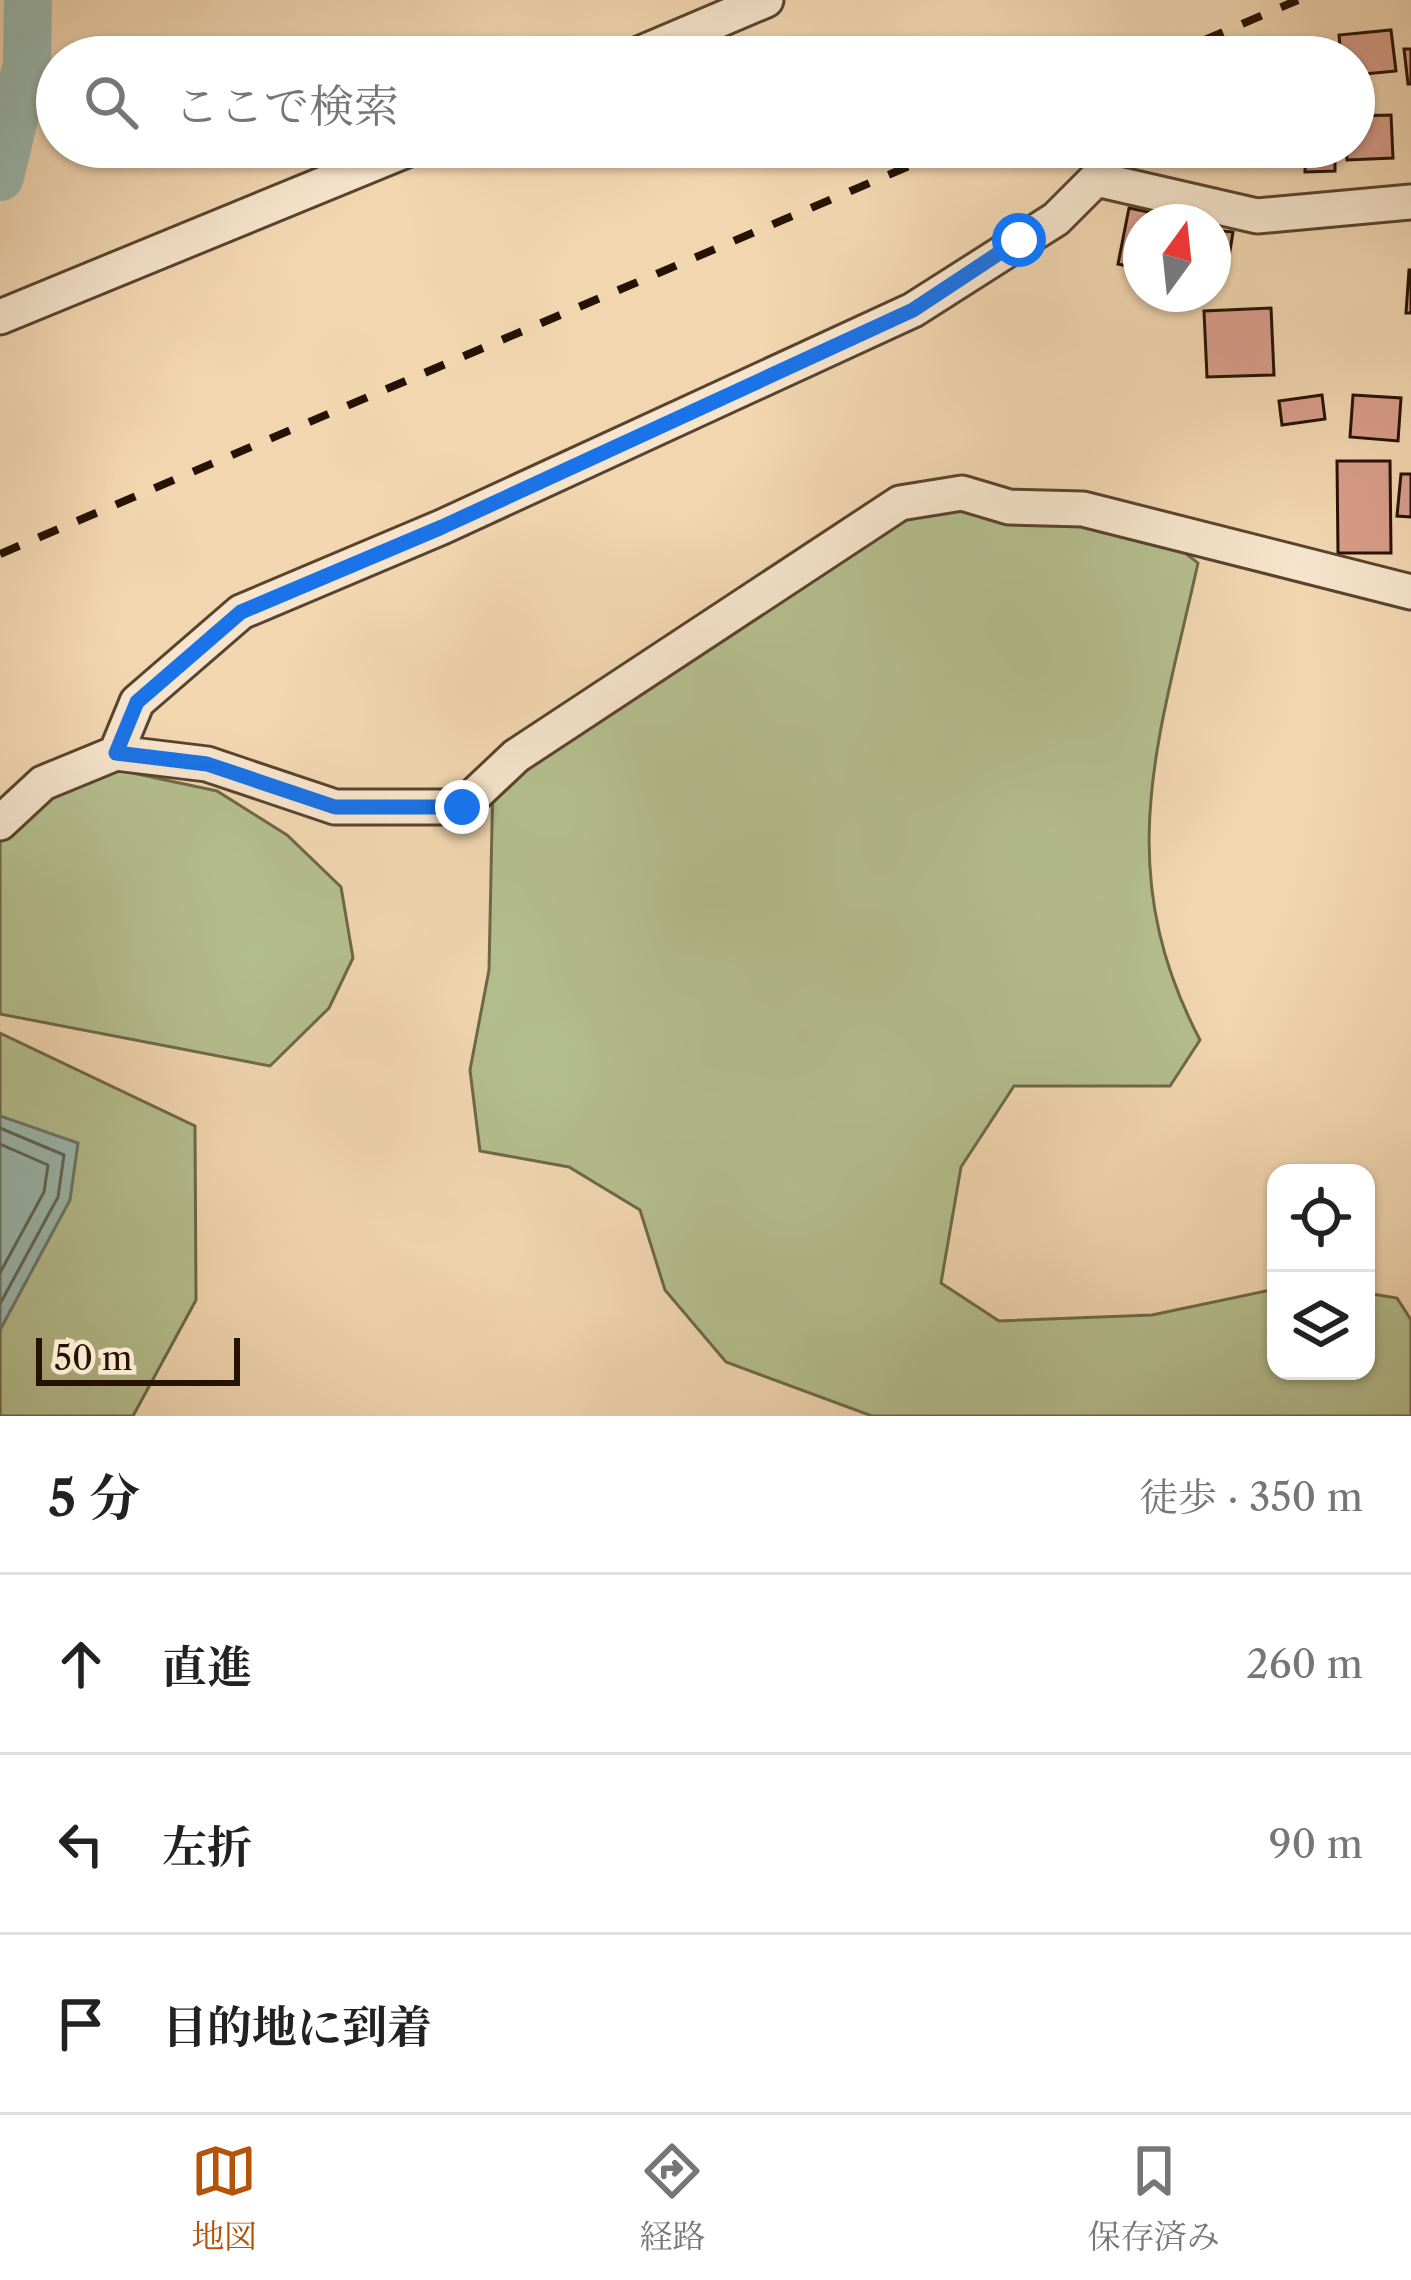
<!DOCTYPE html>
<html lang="ja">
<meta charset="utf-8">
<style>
body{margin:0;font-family:"Libre Caslon Text","Noto Serif JP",serif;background:#f2f2f2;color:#222}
.controls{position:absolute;right:36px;bottom:36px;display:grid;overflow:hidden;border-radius:24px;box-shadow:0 3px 9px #0004}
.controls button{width:108px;height:108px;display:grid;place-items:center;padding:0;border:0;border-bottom:3px solid #e0e0e0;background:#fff;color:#222;font:60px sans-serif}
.compass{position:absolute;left:1123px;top:204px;width:108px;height:108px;border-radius:50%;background:#fff;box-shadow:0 3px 9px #0004;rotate:15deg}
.scale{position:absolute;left:36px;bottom:30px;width:204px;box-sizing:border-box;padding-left:12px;border:6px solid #261202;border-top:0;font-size:33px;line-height:42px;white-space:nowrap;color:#261202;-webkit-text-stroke:9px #f6e4cc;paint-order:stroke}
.stop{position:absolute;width:36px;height:36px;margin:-27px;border:9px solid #1a73e8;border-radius:50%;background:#fff}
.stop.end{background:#1a73e8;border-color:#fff;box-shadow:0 3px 12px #0008}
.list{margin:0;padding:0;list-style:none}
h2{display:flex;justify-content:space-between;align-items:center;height:156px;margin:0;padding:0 48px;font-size:51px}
h2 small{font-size:39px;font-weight:400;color:#767676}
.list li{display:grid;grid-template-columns:78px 1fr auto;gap:36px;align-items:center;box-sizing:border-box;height:180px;padding:0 48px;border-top:3px solid #e0e0e0}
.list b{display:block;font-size:45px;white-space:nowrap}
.list em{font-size:39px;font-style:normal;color:#767676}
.icon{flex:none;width:66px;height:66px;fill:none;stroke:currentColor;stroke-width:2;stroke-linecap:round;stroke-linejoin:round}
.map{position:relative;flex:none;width:1411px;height:1416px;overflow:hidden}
.search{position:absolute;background:#fff;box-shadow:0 3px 9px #0004;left:36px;right:36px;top:36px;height:132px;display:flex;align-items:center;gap:30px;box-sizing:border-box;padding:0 42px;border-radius:66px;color:#767676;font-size:45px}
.sheet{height:696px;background:#fff}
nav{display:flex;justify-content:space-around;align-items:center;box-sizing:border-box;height:168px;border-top:3px solid #e0e0e0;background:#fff;font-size:33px;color:#767676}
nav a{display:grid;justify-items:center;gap:6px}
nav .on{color:#b45309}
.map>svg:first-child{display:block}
.green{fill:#b5bf8f;stroke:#6e6848;stroke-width:3}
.water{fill:#9bb9af;stroke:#6c766a;stroke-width:3}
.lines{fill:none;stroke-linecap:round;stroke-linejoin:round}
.shore{stroke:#606658;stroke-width:3}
.river{stroke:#9bb9af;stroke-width:48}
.building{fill:#d89d8a;stroke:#261202;stroke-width:3}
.street-casing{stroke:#59432e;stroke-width:39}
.street{stroke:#f6e4cc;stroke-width:33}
.rail{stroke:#261202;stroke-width:8;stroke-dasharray:21 21;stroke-linecap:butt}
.route{stroke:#1a73e8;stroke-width:15}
</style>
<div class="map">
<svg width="1411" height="1416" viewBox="0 0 1411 1416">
<rect width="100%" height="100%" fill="#f1d6b0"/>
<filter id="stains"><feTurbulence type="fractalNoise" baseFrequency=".00167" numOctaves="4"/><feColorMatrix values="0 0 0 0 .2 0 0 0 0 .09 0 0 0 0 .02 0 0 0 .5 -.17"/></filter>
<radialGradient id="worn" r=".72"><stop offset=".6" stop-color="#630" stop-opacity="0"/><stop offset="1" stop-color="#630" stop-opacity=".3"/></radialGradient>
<!-- green -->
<path class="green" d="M 900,503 L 1150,525 L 1198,563 C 1159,740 1110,868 1200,1040 L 1170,1086 L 1014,1086 L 961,1167 L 941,1283 L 999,1321 L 1152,1315 L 1276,1289 L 1276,1371 L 1366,1371 L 1366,1293 L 1397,1298 L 1411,1320 L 1411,1416 L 872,1416 L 726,1362 L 665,1290 L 640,1210 L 569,1167 L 480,1151 L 470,1070 L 489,970 L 493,778 Z
M 95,765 L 217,791 L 287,835 L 341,887 L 353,958 L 329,1008 L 270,1066 L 0,1014 L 0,814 Z
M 0,1033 L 195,1126 L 196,1300 L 133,1416 L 0,1416 Z"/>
<!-- water -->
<path class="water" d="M 0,1116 L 78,1143 L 70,1200 L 0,1330 Z"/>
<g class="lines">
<!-- shore -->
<path class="shore" d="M 0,1128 L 64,1155 L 58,1197 L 0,1304
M 0,1144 L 48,1165 L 44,1192 L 0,1273"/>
<!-- river -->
<path class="river" d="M 0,177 L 27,64 L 28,0"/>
</g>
<!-- building -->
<path class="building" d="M 1391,30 L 1396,71 L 1354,75 L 1354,57 L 1341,57 L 1339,35 Z
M 1404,49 L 1411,49 L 1411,84 L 1408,84 Z
M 1391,115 L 1393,158 L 1347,160 L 1346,147 L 1354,147 L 1354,116 Z
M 1305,147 L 1335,147 L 1335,171 L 1305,172 Z
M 1129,208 L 1182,219 L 1141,222 L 1141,269 L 1118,264 Z
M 1213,230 L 1233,232 L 1226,276 L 1213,274 Z
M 1409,270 L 1411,270 L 1411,313 L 1406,313 Z
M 1271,308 L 1274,375 L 1207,377 L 1204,311 Z
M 1322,395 L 1325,419 L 1282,425 L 1279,401 Z
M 1353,395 L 1401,398 L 1398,441 L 1350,437 Z
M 1337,461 L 1390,461 L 1391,553 L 1338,553 Z
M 1401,474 L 1411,474 L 1411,517 L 1397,516 Z"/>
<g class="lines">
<defs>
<path id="street" d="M 632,57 L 766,0
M 0,317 L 414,147
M 116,753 L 207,764 L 335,807 L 462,807 L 516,756 L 900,503 L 962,493 L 1009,507 L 1083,509 L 1411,592
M 0,823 L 43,783 L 116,753 L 137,702 L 241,612 L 442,527 L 913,310 L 1056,219 L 1096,179 L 1257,216 L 1411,202"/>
</defs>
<!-- street casing -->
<use href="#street" class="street-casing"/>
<!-- street -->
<use href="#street" class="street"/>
<!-- rail -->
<path class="rail" d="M 1165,57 L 1298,0
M 0,554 L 954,147"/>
</g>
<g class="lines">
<!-- route -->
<path class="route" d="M 462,807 L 335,807 L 207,764 L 116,753 L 137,702 L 241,612 L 442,527 L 913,310 L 1019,240"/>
</g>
<rect width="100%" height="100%" filter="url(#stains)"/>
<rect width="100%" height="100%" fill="url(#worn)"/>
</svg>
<div class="controls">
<button><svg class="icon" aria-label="locate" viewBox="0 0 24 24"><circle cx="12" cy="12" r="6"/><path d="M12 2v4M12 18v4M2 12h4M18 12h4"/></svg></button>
<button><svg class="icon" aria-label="layers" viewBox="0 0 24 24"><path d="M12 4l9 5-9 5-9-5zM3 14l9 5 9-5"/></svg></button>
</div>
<svg class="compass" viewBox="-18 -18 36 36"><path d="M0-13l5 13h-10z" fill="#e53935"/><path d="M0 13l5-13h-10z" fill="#767676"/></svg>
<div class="scale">50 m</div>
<div class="stop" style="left:1019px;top:240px"></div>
<div class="stop end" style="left:462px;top:807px"></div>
<div class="search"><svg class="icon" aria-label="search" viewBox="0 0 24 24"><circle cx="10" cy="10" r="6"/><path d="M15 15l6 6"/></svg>ここで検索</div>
</div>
<section class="sheet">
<h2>5 分<small>徒歩 · 350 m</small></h2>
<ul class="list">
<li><svg class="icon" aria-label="ahead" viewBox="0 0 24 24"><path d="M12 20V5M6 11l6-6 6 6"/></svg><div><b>直進</b></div><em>260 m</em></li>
<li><svg class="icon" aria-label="left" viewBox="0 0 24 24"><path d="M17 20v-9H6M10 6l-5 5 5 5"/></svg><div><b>左折</b></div><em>90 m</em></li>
<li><svg class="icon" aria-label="arrive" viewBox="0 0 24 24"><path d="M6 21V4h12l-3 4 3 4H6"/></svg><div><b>目的地に到着</b></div></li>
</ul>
</section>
<nav>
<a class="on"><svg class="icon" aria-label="map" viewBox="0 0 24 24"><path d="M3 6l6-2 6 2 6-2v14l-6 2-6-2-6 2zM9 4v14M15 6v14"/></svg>地図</a>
<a><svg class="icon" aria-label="directions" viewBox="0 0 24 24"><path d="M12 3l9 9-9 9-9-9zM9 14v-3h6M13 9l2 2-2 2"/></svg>経路</a>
<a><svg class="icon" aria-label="saved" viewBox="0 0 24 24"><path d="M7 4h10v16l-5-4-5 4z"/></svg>保存済み</a>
</nav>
